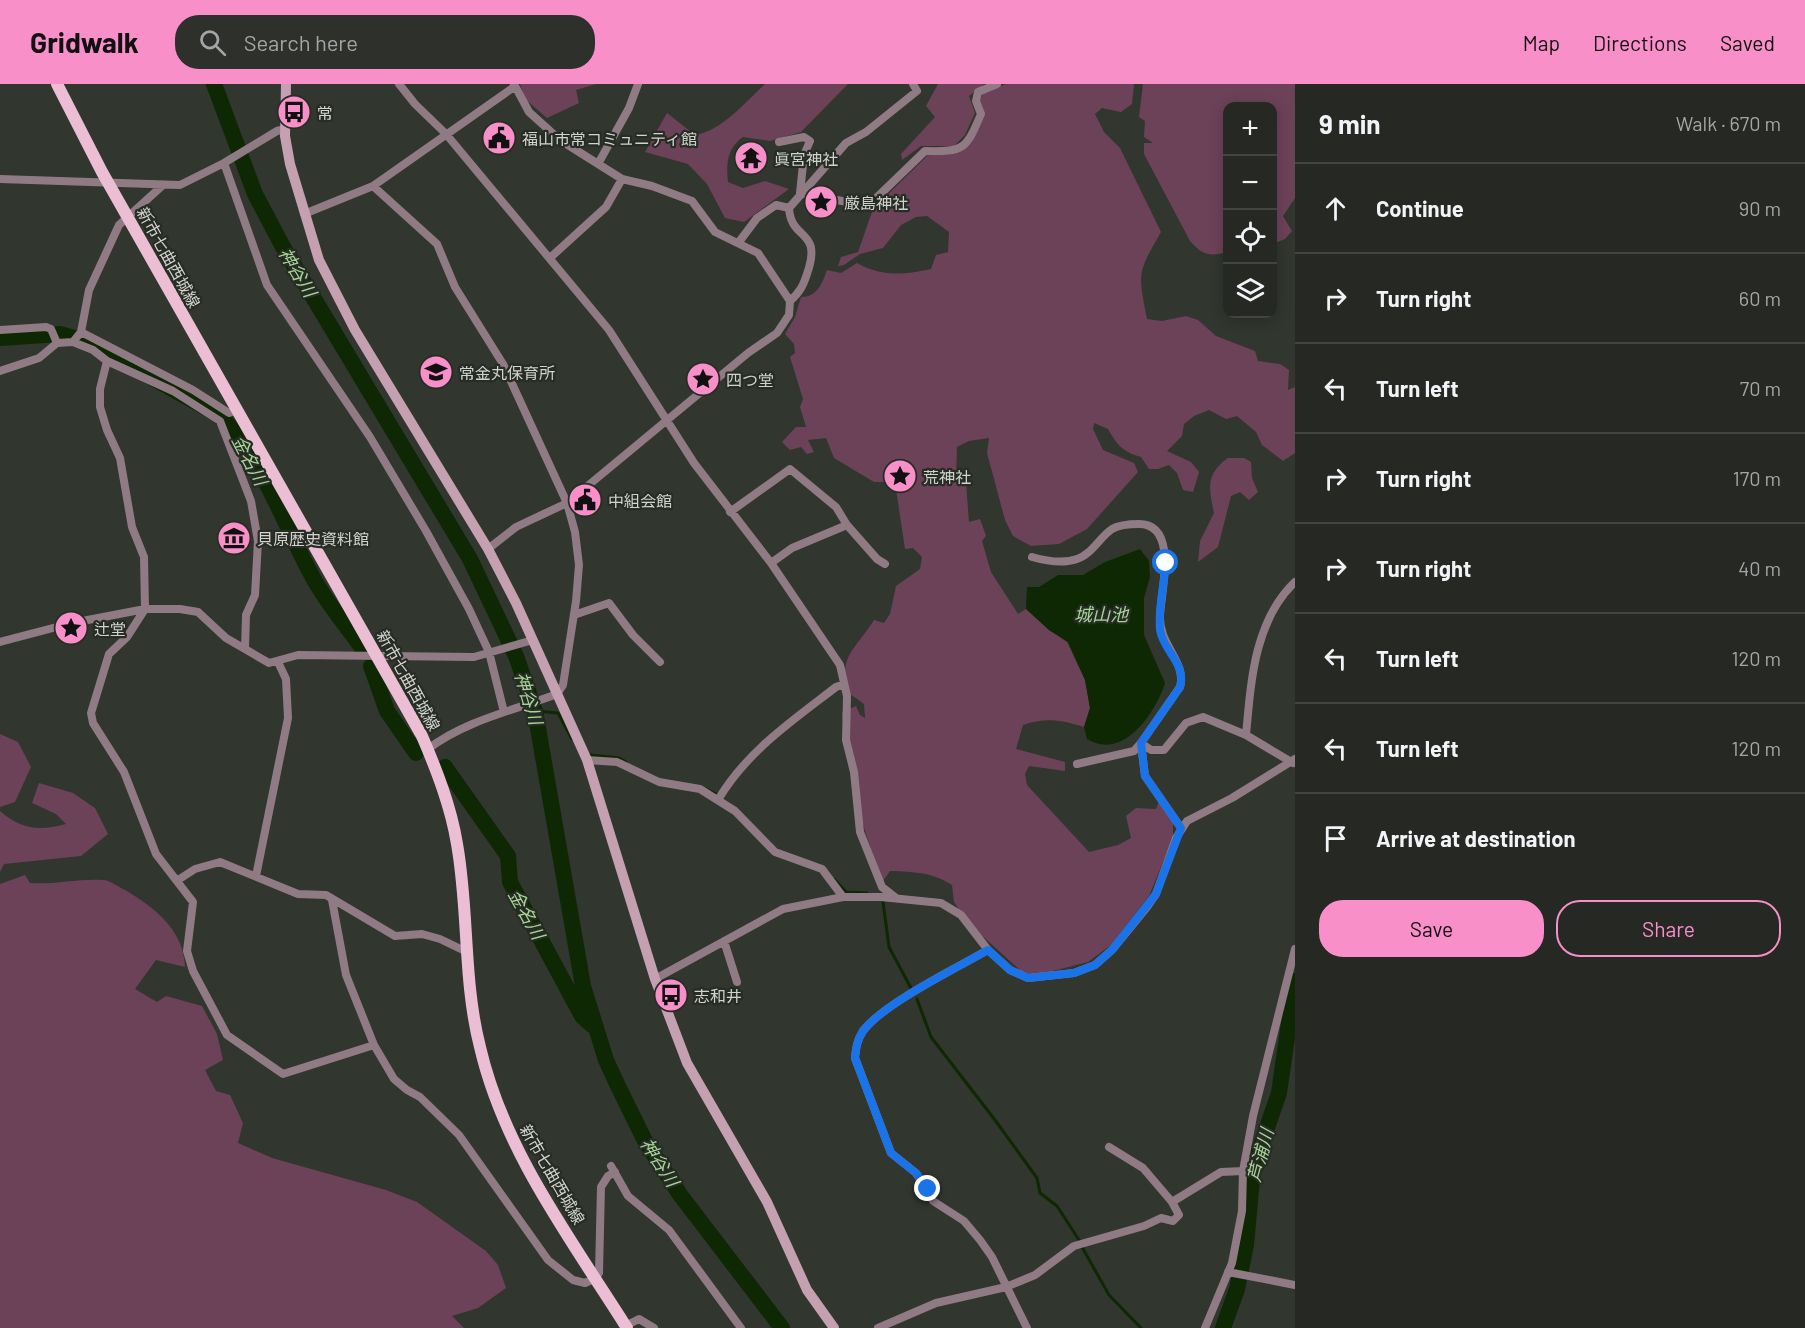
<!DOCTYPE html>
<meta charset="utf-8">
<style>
body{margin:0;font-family:Barlow,"Noto Sans JP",sans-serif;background:#2d302b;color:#f1f3f6}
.controls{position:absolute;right:18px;top:18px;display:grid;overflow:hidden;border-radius:12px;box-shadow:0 3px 15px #0003}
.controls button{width:54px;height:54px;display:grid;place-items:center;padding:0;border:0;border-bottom:2px solid #424441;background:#252823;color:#f1f3f6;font:30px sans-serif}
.stop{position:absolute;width:18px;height:18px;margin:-14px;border:4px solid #1a73e8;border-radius:50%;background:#fff}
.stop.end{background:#1a73e8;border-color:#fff;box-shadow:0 2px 6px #0008}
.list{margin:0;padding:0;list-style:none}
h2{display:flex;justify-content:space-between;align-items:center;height:78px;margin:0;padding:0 24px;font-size:26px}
h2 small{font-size:20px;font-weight:400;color:#a3a6a6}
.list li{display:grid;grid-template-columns:39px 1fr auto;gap:18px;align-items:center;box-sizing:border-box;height:90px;padding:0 24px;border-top:2px solid #424441}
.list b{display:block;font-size:22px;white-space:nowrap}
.list em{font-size:20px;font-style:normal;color:#a3a6a6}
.actions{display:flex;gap:12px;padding:18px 24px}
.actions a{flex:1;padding:14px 0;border:2px solid #f98fc9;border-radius:24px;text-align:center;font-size:21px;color:#f98fc9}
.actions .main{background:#f98fc9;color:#111}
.icon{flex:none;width:33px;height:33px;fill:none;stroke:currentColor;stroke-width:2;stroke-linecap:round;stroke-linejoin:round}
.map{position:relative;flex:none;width:1295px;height:1244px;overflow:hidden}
header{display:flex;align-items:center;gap:36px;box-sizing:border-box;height:84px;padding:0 30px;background:#f98fc9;color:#111}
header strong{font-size:28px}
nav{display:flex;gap:33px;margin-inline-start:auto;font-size:21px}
.search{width:420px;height:54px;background:#2d302b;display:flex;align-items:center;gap:15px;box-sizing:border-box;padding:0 21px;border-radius:24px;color:#a3a6a6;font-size:22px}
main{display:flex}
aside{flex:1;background:#252823}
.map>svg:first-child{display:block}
.green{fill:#6c4258}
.water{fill:#0e2803}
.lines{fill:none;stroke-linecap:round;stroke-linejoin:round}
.stream{stroke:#0e2803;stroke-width:3}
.river{stroke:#0e2803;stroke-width:16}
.street{stroke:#907a84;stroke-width:8}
.secondary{stroke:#c4a0b1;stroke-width:10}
.primary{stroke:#ebbed4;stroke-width:12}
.route{stroke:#1a73e8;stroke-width:8}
.labels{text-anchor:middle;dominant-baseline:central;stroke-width:4.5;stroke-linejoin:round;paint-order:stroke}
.poi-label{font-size:16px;fill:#d0d3ce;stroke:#272c25;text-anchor:start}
.street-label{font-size:16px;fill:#d0d3ce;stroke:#272c25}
.water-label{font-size:18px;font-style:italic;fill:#a6d595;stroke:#272c25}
</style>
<header>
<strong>Gridwalk</strong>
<div class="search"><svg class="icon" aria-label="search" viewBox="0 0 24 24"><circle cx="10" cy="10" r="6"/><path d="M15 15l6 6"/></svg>Search here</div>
<nav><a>Map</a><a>Directions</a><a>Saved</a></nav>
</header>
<main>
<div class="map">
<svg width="1295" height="1244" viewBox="0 0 1295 1244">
<rect width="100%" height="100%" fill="#31362f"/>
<!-- green -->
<path class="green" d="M 520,0 L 596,0 L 576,6 L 579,19 L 547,34 L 525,15 Z
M 765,0 L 848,0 L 801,48 L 770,57 L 743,53 C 727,64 726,80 728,98 L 743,104 L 765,97 L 789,105 L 744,138 L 725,134 L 707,100 L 688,80 L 645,68 L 667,29 L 695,51 C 723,46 745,18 765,0 Z
M 938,0 L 984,0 L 969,12 L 975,29 L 965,51 L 954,62 L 921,62 L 902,76 L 901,70 L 935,33 L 926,22 Z
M 1006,0 L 1134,0 L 1132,20 L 1121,28 L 1102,24 L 1095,30 L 1104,48 L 1120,64 L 1161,148 C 1137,190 1138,187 1147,235 L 1162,237 L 1186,232 L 1198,236 L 1216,252 L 1255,267 L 1258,277 L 1280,280 L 1289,286 L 1288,306 L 1295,303 L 1295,369 L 1283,377 L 1262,361 L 1256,348 L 1237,332 L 1226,335 L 1209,326 L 1194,332 L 1184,340 L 1182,352 L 1167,367 L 1191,378 L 1199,388 L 1193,408 L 1183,406 L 1177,389 L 1169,381 L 1158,385 L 1149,385 L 1141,373 C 1123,368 1117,361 1108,345 L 1094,339 L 1093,345 L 1103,366 L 1134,379 L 1138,388 L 1087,445 L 1059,460 L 1031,462 L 1013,452 L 1005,436 L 987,369 L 989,354 L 969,357 L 957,363 L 956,395 L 966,399 L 969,438 L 980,435 L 986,452 L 982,457 L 991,488 L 1018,530 L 1026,525 L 1049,546 L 1067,558 L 1085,596 L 1090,624 L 1084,643 C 1061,636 1046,633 1023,641 L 1016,665 L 1065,678 L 1065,687 L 1029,682 L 1025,690 L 1027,701 L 1089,768 L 1118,761 L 1131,754 L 1126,732 L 1136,724 L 1156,725 L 1159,717 L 1173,735 L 1173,754 L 1149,812 L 1111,861 L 1088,878 L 1037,891 L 1022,888 L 968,839 L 954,818 L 952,801 C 932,788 914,788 890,787 L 883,797 C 861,742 846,687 842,628 L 856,622 L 860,631 L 865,634 L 864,620 L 847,608 C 839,571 855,566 874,536 L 884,539 L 890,530 L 896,502 L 920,485 L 922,473 L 913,464 L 905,465 L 896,405 L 890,398 L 874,398 L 834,374 L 826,354 L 808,356 L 814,368 L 807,370 L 801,363 L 790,366 L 782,358 L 796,343 L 806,343 L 800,323 L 803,315 L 790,273 L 795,269 L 794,260 L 785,250 L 795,233 L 801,213 C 817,213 822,200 827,186 L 841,189 L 857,179 C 882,193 905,191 931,185 L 936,171 L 948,168 L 949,148 L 927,132 L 916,133 L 901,141 L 883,164 L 860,170 L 844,181 L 838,182 L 841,173 L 858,168 L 873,125 L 927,72 L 954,70 L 971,59 L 984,33 L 980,16 L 983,9 Z
M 1143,0 L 1295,0 L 1295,114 L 1283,132 L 1292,147 L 1285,155 L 1273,160 L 1272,22 L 1228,22 L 1227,168 C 1210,173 1202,171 1190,157 L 1144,70 L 1144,59 L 1153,59 L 1144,53 L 1145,37 L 1139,33 Z
M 1228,374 L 1244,374 L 1251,378 L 1252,394 L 1258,408 L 1249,416 L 1240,408 L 1231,412 L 1218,463 L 1198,478 L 1200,457 L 1214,429 C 1209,405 1205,390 1228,374 Z
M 0,650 L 18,658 L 31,683 L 15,718 L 0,723 Z
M 39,699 L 73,709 L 95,724 L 108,750 L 81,772 L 4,780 L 0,788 L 0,727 C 22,746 39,747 66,740 L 56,730 L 32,719 Z
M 25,791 L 30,799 C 55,801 78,794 104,796 C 111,797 118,803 125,806 C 154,823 184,846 185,883 L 156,876 L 135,905 L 157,918 L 166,912 L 202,922 L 217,950 L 223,976 L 205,986 L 216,1007 L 230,1011 L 243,1039 L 238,1059 L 272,1074 L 386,1106 L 417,1118 L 486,1167 L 498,1181 L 506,1204 L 478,1224 L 452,1232 L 464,1244 L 0,1244 L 0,800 Z"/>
<!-- water -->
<path class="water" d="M 1140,465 L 1149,477 L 1150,493 L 1144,514 L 1144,551 L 1165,599 C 1155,630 1123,677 1087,655 L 1084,643 L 1090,624 L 1085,596 L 1068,558 L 1049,546 L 1026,525 L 1027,503 L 1039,503 L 1058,491 L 1083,491 L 1105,478 Z"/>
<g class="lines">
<!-- stream -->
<path class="stream" d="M 535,627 L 558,629 L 572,655
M 590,671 L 619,674 L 626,678
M 700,702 L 716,710
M 834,795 L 846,808 L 867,809
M 883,818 L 889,863 L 912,906
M 917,915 L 931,953 L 995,1036 L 1037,1094 L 1040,1109 L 1057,1122 L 1079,1156
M 1082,1163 L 1109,1211 L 1141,1244"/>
<!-- river -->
<path class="river" d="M 214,0 L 255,110 L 283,163 L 470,475 L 516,572 L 535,627 L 583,902 L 606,976 L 617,1000 L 645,1057 L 681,1112 L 782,1244
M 0,254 L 60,250 L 88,258 L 219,331 C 259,369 284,440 311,490 C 324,516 346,541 363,565
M 371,582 L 387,627 L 416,669
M 445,683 L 508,772 L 510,798 L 582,932 L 592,941
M 1223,1244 L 1237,1205 L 1246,1161 L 1253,1084 L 1279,1009 L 1295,897"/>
<!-- street -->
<path class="street" d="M 399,0 L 415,20 L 446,50 L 609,246 L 694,379 L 771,479 L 840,581 L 847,612 L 846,656 L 854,688 L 860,748 L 882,803 L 896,814
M 779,58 L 804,53 L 810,57 L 804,71 L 800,109 L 868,122 L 925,67 C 965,68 966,65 981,30 L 976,17 L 978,8 L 997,0
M 224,79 L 267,201 L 370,353 L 426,447 L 469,525 L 489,568 L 504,628
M 598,80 L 629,24 L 638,0
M 0,95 L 180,101 L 224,79 L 277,47 L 285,45
M 373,102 L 437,160 L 455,203 L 503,280 L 567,419 L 575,448 L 579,481 L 576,517 L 563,601 L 557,610 C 515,626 464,637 428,665
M 304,130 L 373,102 L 514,3
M 739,158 L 757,134 L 776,121 L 789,124
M 551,173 L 606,123 L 622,95
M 790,217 C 800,208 803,202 807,190 C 823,144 791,158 789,124 L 846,59 L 866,48 L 917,7 L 913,0
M 0,246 L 46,243 L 51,245 L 57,259
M 81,248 L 193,306 L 229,329 L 237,326
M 73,258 L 81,248 L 89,206 L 119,141 L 163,101
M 107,277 L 173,307 L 220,337 L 251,417 L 258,457 L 255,511 L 246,531 L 245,565
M 0,287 L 39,274 L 57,259 L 73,258 L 93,266 L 107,277 L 100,305 L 100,323 L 107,346 L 120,374 L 132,443 L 144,473 L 145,525 L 127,553 L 109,570 L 91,629 L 93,639 L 124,688 L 156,770 L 193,818 L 187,867 L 193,887 L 227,951 L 283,990 L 374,961
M 730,428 L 790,385 L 836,423 L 847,441 L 877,475 L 885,480
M 488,465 L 516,443 L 567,419 L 748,269 L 777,249 L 789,231 L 790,217 L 758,169 L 715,148 L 692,117 L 652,102 L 622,95 L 560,56 L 529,28 L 514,0
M 1032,473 C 1046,477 1063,480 1077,475 C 1091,471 1100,453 1112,445 C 1119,441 1130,440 1139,440 C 1179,440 1161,508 1160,531 C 1158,561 1187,577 1180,603 L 1141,659 L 1151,666 L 1164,666 L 1186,639 L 1203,633 L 1246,651 L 1293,679
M 771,479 L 792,464 L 847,441
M 574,531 L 609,519 L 633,551 L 660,578
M 0,558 L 72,539 L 145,525 L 180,525 L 198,528 L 226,554 L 269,579 L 298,571 L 474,573 L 533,556
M 1246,651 C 1251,598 1254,537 1295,498
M 1141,659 L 1145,692 L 1181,744
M 587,676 L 617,678 L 659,698 L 700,705 L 735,727 L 775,768 L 822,785 L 843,813
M 1077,680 L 1134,667 L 1141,659
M 718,716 C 747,667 792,637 836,603 L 844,600
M 256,792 L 288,634 L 286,595 L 278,578
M 178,796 L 195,785 L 220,778 L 298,810 L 326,811 L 395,852 L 422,850 L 440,855 L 467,868
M 332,816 L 346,891 L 374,961 L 394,995 L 407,1006 L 420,1013 L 459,1051 L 548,1176 L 573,1196 L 585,1199 L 596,1194 L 599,1189 L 601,1103 L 608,1092 L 615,1088
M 724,857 L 737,898
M 988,866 C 956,884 883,920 863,947 C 857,956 856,964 855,974 L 891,1069 L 916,1089 L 933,1117 L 964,1137 L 980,1156 L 992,1173 L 1027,1244
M 655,895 L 783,825 L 843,813 L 881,813 L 941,819 L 961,831 L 988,866 L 1010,886 L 1028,894 L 1074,889 L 1095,881 L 1112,866 L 1147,823 L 1156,810 L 1176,754 L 1187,737 L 1232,714 L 1295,675
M 1109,1063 L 1143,1084 L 1172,1118
M 611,1082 L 628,1112 L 669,1146 L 741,1244
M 1228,1188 L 1295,1201
M 625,1242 L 639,1235 L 654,1244
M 878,1244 L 936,1219 L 1006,1203 L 1035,1191 L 1074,1162 L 1144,1142 L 1161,1134 L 1173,1137 L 1179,1131 L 1172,1118 L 1221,1088 L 1243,1087
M 1205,1244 L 1232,1179 L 1242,1127 L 1243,1087 L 1253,1032 L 1295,865"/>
<!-- secondary -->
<path class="secondary" d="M 286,0 L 285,52 L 290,80 L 319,176 L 355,246 L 488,465 L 516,519 L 587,676 L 655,895 L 687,979 L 767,1118 L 807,1206 L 834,1244"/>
<!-- primary -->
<path class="primary" d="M 57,0 L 102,88 L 422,652 C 437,687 451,723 457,760 C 469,827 463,897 480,963 C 504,1067 571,1155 627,1244"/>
</g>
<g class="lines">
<!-- route -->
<path class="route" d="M 928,1105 L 916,1089 L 891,1069 L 855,974 C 856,964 857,956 863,947 C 883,920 956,884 988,866 L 1010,886 L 1028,894 L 1074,889 L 1095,881 L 1112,866 L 1156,810 L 1181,744 L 1145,692 L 1141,659 L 1180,603 C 1187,580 1163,567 1160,546 C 1158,524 1164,501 1166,479"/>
</g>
<!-- icons -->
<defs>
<symbol id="bus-disc" viewBox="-11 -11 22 22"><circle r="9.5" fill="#f98fc9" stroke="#272c25"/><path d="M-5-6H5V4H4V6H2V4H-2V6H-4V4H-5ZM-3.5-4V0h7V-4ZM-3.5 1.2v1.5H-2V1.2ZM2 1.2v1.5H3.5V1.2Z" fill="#111"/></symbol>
<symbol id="civic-disc" viewBox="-11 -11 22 22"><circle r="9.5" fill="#f98fc9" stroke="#272c25"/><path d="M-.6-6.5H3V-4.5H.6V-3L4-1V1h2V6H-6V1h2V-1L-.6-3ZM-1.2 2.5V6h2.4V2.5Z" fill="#111"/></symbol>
<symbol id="temple-disc" viewBox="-11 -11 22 22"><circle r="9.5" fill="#f98fc9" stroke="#272c25"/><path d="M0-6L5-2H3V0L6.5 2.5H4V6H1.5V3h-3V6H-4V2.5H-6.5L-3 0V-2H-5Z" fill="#111"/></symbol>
<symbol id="sight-disc" viewBox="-11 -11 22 22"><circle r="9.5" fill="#f98fc9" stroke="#272c25"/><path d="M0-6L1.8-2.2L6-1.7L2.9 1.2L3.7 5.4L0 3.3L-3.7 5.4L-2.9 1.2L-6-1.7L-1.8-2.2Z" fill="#111"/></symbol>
<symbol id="school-disc" viewBox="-11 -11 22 22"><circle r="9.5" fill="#f98fc9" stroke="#272c25"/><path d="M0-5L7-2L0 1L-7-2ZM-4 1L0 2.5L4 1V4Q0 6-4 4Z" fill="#111"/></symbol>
<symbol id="museum-disc" viewBox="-11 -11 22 22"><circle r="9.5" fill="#f98fc9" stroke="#272c25"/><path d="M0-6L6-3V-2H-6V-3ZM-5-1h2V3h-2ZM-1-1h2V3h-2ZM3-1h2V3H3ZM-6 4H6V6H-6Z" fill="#111"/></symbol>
</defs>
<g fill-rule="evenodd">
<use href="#bus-disc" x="275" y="9" width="38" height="38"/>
<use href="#civic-disc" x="480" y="35" width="38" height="38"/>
<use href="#temple-disc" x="732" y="55" width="38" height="38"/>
<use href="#sight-disc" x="802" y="99" width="38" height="38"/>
<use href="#school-disc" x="417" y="269" width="38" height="38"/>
<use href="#sight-disc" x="684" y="276" width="38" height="38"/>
<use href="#sight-disc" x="881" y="373" width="38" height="38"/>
<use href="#civic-disc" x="566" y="397" width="38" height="38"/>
<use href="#museum-disc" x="215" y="435" width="38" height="38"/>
<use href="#sight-disc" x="52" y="525" width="38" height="38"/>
<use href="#bus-disc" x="652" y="892" width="38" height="38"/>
</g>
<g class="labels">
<!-- poi labels -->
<g class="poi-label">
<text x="317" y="28">常</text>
<text x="522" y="54">福山市常コミュニティ館</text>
<text x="774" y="74">眞宮神社</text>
<text x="844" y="118">厳島神社</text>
<text x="459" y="288">常金丸保育所</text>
<text x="726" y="295">四つ堂</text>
<text x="923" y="392">荒神社</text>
<text x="608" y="416">中組会館</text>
<text x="257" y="454">貝原歴史資料館</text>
<text x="94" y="544">辻堂</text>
<text x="694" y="911">志和井</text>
</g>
<!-- street labels -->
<g class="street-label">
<text transform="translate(169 173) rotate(61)">新市七曲西城線</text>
<text transform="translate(409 596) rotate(61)">新市七曲西城線</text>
<text transform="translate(553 1090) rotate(60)">新市七曲西城線</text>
</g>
<!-- water labels -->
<g class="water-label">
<text transform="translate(298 188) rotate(59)">神谷川</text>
<text transform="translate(250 376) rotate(62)">金名川</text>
<text x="1101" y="530">城山池</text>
<text transform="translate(529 614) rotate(73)">神谷川</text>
<text transform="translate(527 830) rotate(61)">金名川</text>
<text transform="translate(1260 1071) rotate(-75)">芦浦川</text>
<text transform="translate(660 1078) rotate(57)">神谷川</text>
</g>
</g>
</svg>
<div class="controls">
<button>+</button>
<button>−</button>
<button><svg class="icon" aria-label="locate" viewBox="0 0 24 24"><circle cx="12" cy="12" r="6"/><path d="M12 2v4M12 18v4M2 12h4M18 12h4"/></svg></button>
<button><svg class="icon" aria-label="layers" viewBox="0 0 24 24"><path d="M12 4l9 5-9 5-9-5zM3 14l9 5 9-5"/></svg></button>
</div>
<div class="stop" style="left:1166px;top:479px"></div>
<div class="stop end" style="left:928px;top:1105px"></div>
</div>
<aside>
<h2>9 min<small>Walk · 670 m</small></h2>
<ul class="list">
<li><svg class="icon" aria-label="ahead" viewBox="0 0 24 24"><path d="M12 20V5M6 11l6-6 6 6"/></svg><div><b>Continue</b></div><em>90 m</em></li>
<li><svg class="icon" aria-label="right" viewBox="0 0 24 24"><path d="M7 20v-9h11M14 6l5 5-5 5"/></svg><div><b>Turn right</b></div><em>60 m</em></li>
<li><svg class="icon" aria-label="left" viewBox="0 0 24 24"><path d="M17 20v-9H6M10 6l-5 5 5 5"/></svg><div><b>Turn left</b></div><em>70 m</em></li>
<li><svg class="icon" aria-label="right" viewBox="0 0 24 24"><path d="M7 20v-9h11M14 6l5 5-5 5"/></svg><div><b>Turn right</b></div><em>170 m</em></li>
<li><svg class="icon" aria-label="right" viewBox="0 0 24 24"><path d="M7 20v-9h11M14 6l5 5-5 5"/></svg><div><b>Turn right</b></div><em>40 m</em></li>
<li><svg class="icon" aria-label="left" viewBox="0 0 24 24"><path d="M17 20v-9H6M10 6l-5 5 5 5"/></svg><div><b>Turn left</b></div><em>120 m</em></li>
<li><svg class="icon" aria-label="left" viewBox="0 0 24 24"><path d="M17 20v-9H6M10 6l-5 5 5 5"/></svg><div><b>Turn left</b></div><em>120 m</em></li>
<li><svg class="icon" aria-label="arrive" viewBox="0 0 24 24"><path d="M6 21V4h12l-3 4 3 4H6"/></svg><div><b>Arrive at destination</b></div></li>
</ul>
<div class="actions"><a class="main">Save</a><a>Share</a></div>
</aside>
</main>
